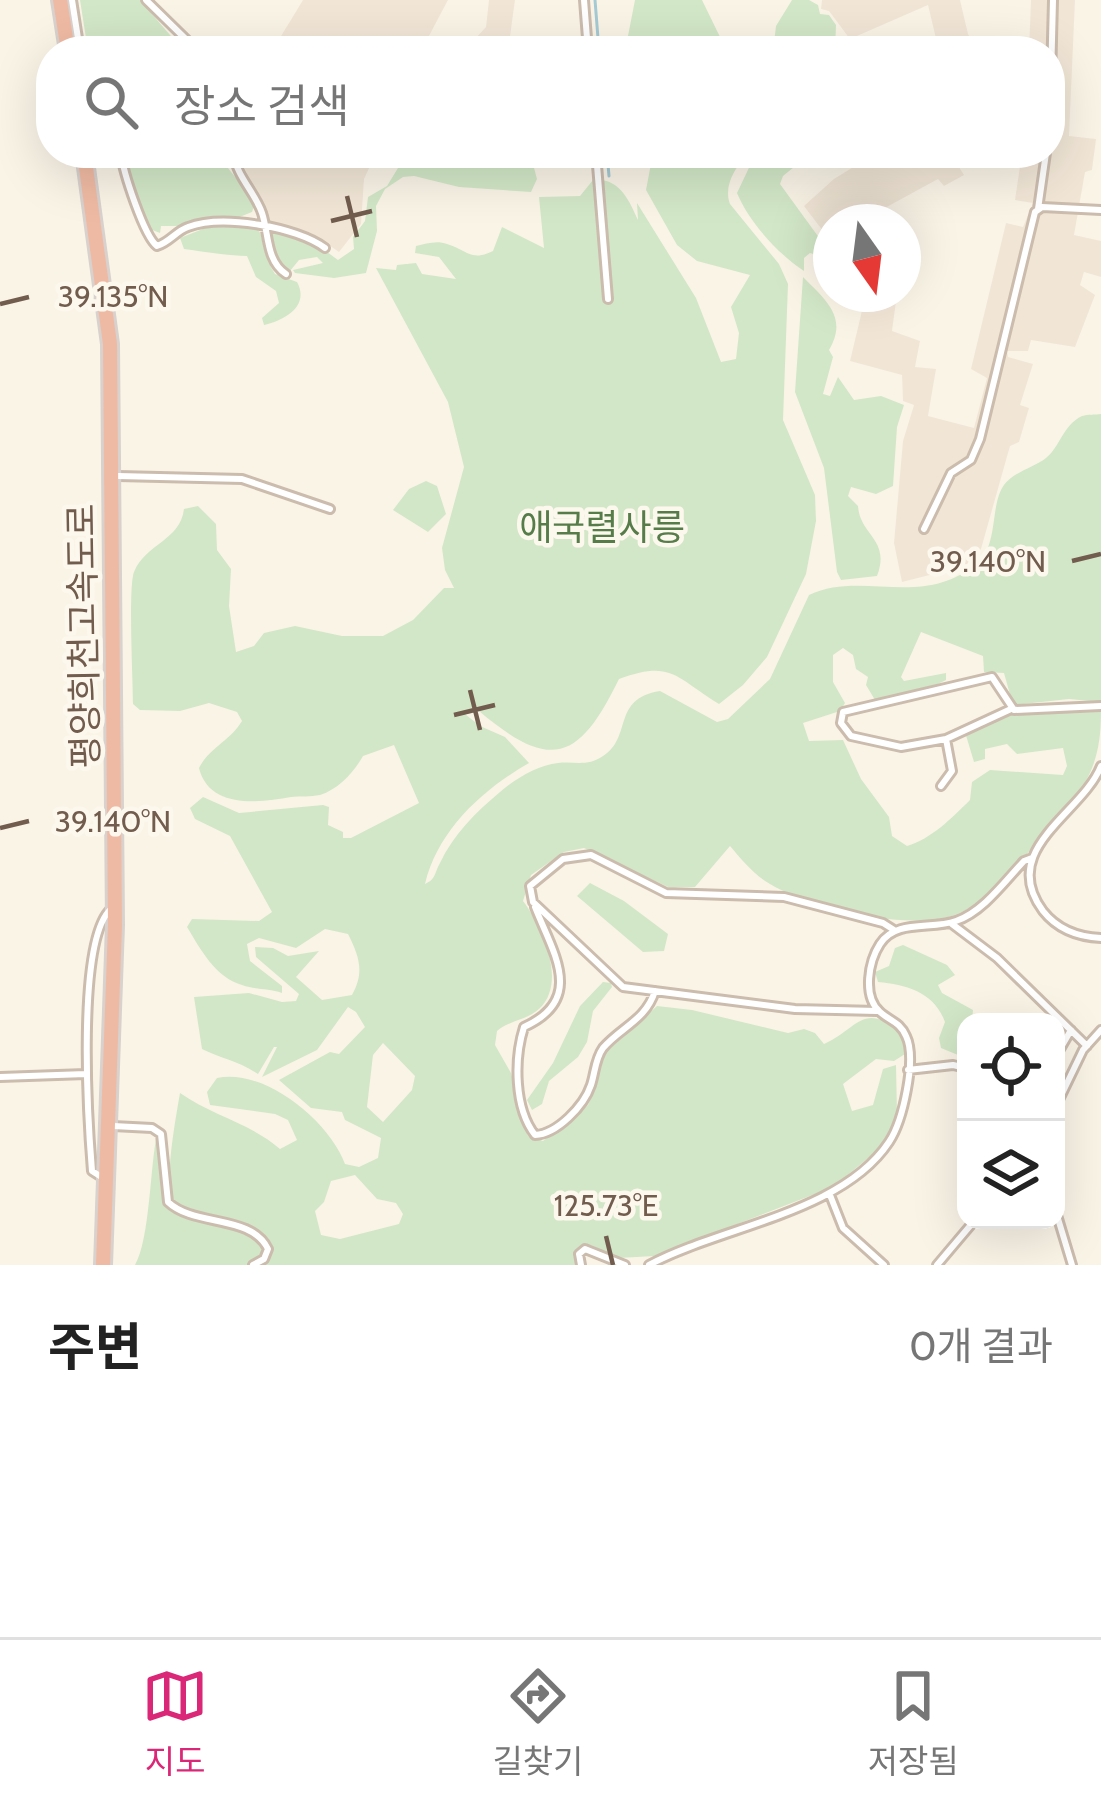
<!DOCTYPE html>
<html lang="ko">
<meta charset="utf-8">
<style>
body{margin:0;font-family:Cabin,"Noto Sans KR",sans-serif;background:#f6f6f6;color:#222}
.controls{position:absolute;right:36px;bottom:36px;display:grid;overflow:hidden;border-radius:24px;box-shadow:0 12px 48px #0002}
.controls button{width:108px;height:108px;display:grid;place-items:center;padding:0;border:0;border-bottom:3px solid #e0e0e0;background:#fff;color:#222;font:60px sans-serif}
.compass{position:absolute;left:813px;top:204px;width:108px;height:108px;border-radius:50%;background:#fff;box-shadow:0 12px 48px #0002;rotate:166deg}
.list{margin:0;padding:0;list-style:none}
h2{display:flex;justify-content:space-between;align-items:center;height:156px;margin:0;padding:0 48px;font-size:51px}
h2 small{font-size:39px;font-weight:400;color:#767676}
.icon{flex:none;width:66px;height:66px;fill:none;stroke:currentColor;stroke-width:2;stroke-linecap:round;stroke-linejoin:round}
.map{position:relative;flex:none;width:1101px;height:1265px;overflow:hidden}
.search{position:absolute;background:#fff;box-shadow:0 12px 48px #0002;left:36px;right:36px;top:36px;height:132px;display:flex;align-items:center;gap:30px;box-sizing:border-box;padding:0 42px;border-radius:48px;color:#767676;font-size:45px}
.sheet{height:372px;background:#fff}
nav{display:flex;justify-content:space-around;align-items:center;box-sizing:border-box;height:168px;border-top:3px solid #e0e0e0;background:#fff;font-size:33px;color:#767676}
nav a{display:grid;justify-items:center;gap:6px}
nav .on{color:#db2777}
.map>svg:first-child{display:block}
.residential{fill:#f1e6d6}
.green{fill:#d2e7c7;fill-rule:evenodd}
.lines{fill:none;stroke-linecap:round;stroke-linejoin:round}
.stream{stroke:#a4cad3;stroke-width:3}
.street-casing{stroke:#cbbcae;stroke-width:12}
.highway-casing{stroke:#d8d1cd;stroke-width:20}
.street{stroke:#fff;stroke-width:6}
.highway{stroke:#efbaa3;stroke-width:14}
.ticks{fill:none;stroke:#725c4e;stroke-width:4.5}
.labels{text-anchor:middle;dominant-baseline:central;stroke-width:9;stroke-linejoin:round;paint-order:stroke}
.park-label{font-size:36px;fill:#567c49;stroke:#fdf8ed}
.street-label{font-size:36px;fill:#725c4e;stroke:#fdf8ed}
.ticks-label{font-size:30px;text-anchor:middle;fill:#725c4e;stroke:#fdf8ed;stroke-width:9;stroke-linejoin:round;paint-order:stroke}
</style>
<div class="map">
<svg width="1101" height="1265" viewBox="0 0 1101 1265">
<rect width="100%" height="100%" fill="#faf4e7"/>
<!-- residential -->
<path class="residential" d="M 303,0 L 448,0 L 421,51 L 272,51 Z
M 489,0 L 515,0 L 508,51 L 464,51 L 486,27 Z
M 822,0 L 960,0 L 968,34 L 977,51 L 939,51 L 928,5 L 850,39 L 829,11 L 821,9 Z
M 1031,0 L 1075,0 L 1069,136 L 1096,139 L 1092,170 L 1085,172 L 1074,235 L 1101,241 L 1101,277 L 1084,272 L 1080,285 L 1095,295 L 1075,347 L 1031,340 L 1028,351 L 1007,351 L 1008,357 L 1033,364 L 1020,405 L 1029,408 L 1019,442 L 1010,446 L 981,549 L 965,566 L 902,582 L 894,543 L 903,441 L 914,405 L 903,401 L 902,375 L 850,361 L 866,294 L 897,294 L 892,331 L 920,341 L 915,367 L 936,369 L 928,416 L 974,428 L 987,378 L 971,369 L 1006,223 L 1023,227 L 1033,203 L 1015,200 L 1022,153 L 1050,153 L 1050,51 L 1029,51 Z
M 238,153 L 376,153 L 364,179 L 361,224 L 339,252 L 311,233 L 269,224 Z
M 876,153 L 950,153 L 964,175 L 944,186 L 938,179 L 883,209 L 889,222 L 831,222 L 831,236 L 826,235 L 804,206 L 834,179 Z"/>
<!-- green -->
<path class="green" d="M 80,0 L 140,0 L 182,49 L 88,51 Z
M 635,0 L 702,0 L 721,39 L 732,51 L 638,48 L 627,41 Z
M 792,0 L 809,0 L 818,5 L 820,14 L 829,15 L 836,25 L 835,51 L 773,51 L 776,26 Z
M 123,153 L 225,153 L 223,160 C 231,176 247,186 255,203 L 252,212 L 232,220 L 208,218 L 182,226 L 161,226 L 160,233 L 147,228 L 132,190 Z
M 471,153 L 530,153 L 537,179 L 531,192 L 459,187 L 414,176 L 403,177 L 385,189 L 376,206 L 377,231 L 366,273 L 334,278 L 295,273 L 293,270 L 323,263 L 317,257 L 299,260 L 290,271 L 283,270 L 274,255 L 271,230 L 312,241 L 338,260 L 354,249 L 353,237 L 365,221 L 368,197 L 387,186 L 398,168 L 418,162 L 464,161 Z
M 653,153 L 747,153 C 736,168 723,185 730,204 L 779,264 L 788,284 L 783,420 L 815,495 L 816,521 L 806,574 L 767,657 L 743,685 L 719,704 C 674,676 671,660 619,679 C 579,761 551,772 479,711 L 465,714 L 480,726 L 505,737 L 529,763 C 482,790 438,830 425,884 C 436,879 434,874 440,863 C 453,835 476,812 500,792 C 515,779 538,765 558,763 C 575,761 587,767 603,756 C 633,737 611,699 660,691 L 717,722 L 728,719 L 770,679 L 809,595 C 862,569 925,611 979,561 C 997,544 991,511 1001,490 C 1010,472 1032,469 1046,458 C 1060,447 1063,425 1082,416 C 1088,414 1095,415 1101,414 L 1101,702 L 1069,699 L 1013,705 L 1004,673 L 984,672 L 983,656 L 921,632 L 901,677 L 904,681 L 946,673 L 946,680 L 932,687 L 875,700 L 866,685 L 868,677 L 856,669 L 853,655 L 843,648 L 833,655 L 833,682 L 845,703 L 840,711 L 803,723 L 809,741 L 843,740 L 861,779 L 889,817 L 892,836 L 907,846 C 931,839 952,818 970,800 L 972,782 L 990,770 L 1063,775 L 1067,766 L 1063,748 L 1017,754 L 1007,744 L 985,749 L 985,759 L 974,762 L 965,732 L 1016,713 L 1101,712 C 1101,747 1095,771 1074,800 C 1041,833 1005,889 964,911 C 920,935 812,909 770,884 C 753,874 742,860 730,846 L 695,887 L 668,887 L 584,848 L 564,852 L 531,875 L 523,901 C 542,926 568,982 539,1009 C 527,1020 510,1020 497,1031 L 495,1045 L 511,1073 L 528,1136 L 543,1141 L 588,1105 L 597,1084 L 602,1056 L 657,1006 L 692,1010 L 788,1033 L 804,1029 L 815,1033 L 824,1044 C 858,1029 862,1001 901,1032 L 905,1054 L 894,1061 L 876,1059 L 843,1084 L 852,1111 L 873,1105 L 883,1069 L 896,1065 L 897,1114 L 888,1135 L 878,1150 L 833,1187 L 655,1256 L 618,1258 L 591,1245 L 576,1253 L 578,1265 L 260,1265 L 271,1251 L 265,1235 C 236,1219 195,1221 170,1200 C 167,1166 174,1128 180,1093 C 213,1116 250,1123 280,1149 L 297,1140 L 288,1120 L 275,1114 L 210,1105 L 207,1092 L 217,1078 C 265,1068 329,1121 345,1164 L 359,1167 L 378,1158 L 381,1138 L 345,1120 L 342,1112 L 311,1108 L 279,1080 L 330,1052 L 339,1054 L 365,1027 L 356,1012 L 348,1007 L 317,1050 L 262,1077 L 277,1047 L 274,1047 L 258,1074 C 237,1060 222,1059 202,1049 L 194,997 L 249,993 L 282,1002 L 296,1001 L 299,994 L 256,957 L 255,947 L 273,948 L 288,956 L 319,951 L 296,977 L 322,1000 L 352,995 C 365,972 359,956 348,934 L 325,929 L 296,948 L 259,938 L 247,944 L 250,961 L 282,986 L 282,993 C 268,988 256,990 242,985 C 215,977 201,950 187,927 L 192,919 L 259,921 L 272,912 L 230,836 L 195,819 L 190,808 L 203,797 L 239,813 L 323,805 L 329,807 L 328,825 L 343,832 L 343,838 L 351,838 L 419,803 L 394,745 L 363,756 C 354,772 339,789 320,795 C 311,797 300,796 291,797 C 259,803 209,809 199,768 C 209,748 230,741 242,721 L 237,712 L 209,703 L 180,711 L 140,710 L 133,704 C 133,680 128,587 134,572 C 146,543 180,541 184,509 L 198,506 L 216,524 L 217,550 L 231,569 L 229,606 L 236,652 L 254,646 L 264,633 L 295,626 L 342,636 L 383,636 L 413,620 L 444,588 L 454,588 L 445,570 L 442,548 L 464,467 L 448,402 L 376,268 L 396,270 L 397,265 L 416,263 L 422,274 L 456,279 L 439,257 L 415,253 L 416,246 C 426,244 436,240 447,244 C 467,250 471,262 493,251 L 502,227 L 544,248 L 539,197 L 580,196 L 593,180 C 619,177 629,200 638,220 L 637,203 L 696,298 L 721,362 L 736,359 L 739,333 L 731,307 L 750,275 L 697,261 L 677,245 L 646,190 ZM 383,1043 L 415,1076 L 412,1090 L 383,1122 L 367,1107 L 373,1055 ZM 355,1175 L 377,1199 L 396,1203 L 403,1214 L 399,1224 L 340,1239 L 321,1235 L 315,1211 L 324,1202 L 331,1181 Z
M 756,153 L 811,153 L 783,176 L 780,184 L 828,250 L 831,269 L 826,258 L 810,253 L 804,258 L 804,271 C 778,254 749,222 737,193 Z
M 213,225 C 282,223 249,232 275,274 L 297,282 C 310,306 285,320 264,325 L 262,318 L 279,303 L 276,291 L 256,277 L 247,256 C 224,255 205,252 184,249 L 180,238 Z
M 803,277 C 827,301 848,318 829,350 L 833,357 L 823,394 L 830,396 L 838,377 L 854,400 L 881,396 L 904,405 L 897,427 L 893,486 L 876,494 L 851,487 L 848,496 L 858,506 C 860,536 891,539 877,576 L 841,580 L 837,572 L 824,468 L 795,392 Z
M 426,481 L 437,486 L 446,514 L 428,532 L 393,510 L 409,489 Z
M 590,883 L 624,901 L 668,934 L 664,951 L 643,952 L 577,896 Z
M 903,945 L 947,965 L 955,975 L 938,985 L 942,993 L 973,1010 L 972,1022 L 966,1022 L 966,1043 L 958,1055 L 941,1048 L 939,1038 L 945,1022 C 934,992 907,985 878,982 L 875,972 L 889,966 L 895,948 Z
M 603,982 L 611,983 L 612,987 L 593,1011 L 587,1042 L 578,1057 L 549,1081 L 542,1104 L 532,1110 L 527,1100 L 553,1063 L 580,1006 Z
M 157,1134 L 161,1191 L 169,1209 L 257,1238 L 265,1248 L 260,1259 L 247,1265 L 135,1265 C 150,1239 150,1166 157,1134 Z"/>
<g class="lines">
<!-- stream -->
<path class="stream" d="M 595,0 L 599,51
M 607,153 L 609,176"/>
<defs>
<path id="street" d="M 72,0 L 80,51
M 146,0 L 198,51
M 584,0 L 588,51
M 1050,119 L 1053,0
M 121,153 C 123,172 144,236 157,246 C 170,242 176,231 188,227 C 223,214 297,227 325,248
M 234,153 C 235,175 255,192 262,213 C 269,234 266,261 286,274
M 596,153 L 608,299
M 1038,209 L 1046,153
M 118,476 L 242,479 L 330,509
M 924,529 L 951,473 L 971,460 L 980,439 L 1035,212 L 1042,207 L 1101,210
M 946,739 L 1011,709
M 1101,766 C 1082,814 997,849 1043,911 C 1058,930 1078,937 1101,938
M 941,786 L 952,771 L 946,739 L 901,747 L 851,736 L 841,723 L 843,712 L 992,677 L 1014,710 L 1101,706
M 535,907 C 553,953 586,999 524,1027 C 514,1059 514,1108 535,1135 C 557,1134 584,1106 591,1085 C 595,1073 595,1059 603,1048 C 621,1027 646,1020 655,991
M 952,924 L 997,958 L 1087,1046
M 877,1011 L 795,1009 L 623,987 L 533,902 L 530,886 L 563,859 L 591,855 L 666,893 L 784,897 L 883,923 L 894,930
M 1056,1056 L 1071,1030
M 908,1070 L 953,1065 L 966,1068
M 0,1077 L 86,1074
M 1056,1106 L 1083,1050 L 1101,1030
M 113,1126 L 152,1128 L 161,1134 L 168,1202 C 194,1227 251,1214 268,1249 L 264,1259 L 253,1265
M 103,1178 L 92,1171 C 88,1122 76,940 111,909
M 830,1195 L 843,1228 L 884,1265
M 1056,1212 L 1072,1265
M 581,1265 L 579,1254 L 585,1249 L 625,1265
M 649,1265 C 722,1226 842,1213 889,1142 C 903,1121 917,1059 906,1036 C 900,1022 890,1021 880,1012 C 862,996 869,961 880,944 C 896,919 931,930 956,921 C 983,912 1005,881 1024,861 L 1032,858
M 937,1265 L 975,1220"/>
<path id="highway" d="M 60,0 L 68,51
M 84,153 L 110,344 L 115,925 L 103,1265"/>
</defs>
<!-- street casing -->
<use href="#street" class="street-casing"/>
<!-- highway casing -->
<use href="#highway" class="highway-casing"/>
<!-- street -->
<use href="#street" class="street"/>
<!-- highway -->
<use href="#highway" class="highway"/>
</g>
<!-- ticks -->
<path class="ticks" d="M 347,196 L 357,237M 331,221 L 372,211M 0,304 L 29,297M 1072,561 L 1101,554M 470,690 L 480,730M 454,715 L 495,705M 0,828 L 29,821M 606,1236 L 613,1265"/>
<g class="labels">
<!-- park labels -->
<g class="park-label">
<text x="602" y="527">애국렬사릉</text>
</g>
<!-- street labels -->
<g class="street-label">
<text transform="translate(83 636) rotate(-91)">평양희천고속도로</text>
</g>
</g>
<g class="ticks-label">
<text x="113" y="307">39.135°N</text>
<text x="988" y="572">39.140°N</text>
<text x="113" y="832">39.140°N</text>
<text x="606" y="1216">125.73°E</text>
</g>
</svg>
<div class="controls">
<button><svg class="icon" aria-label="locate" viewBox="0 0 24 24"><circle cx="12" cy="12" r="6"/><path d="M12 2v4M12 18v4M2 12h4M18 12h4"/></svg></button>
<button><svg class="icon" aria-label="layers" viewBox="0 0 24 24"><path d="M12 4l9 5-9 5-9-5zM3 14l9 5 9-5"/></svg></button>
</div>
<svg class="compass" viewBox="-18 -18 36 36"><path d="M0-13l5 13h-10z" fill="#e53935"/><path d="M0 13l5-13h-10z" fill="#767676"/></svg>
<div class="search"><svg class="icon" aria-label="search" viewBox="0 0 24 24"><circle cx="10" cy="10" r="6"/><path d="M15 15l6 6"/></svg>장소 검색</div>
</div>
<section class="sheet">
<h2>주변<small>0개 결과</small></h2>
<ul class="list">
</ul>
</section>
<nav>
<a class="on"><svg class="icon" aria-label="map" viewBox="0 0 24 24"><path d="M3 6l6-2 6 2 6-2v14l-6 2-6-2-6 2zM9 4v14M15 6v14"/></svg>지도</a>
<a><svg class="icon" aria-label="directions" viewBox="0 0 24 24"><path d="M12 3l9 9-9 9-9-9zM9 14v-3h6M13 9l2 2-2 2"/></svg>길찾기</a>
<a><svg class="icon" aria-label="saved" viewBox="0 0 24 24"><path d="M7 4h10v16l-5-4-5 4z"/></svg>저장됨</a>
</nav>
